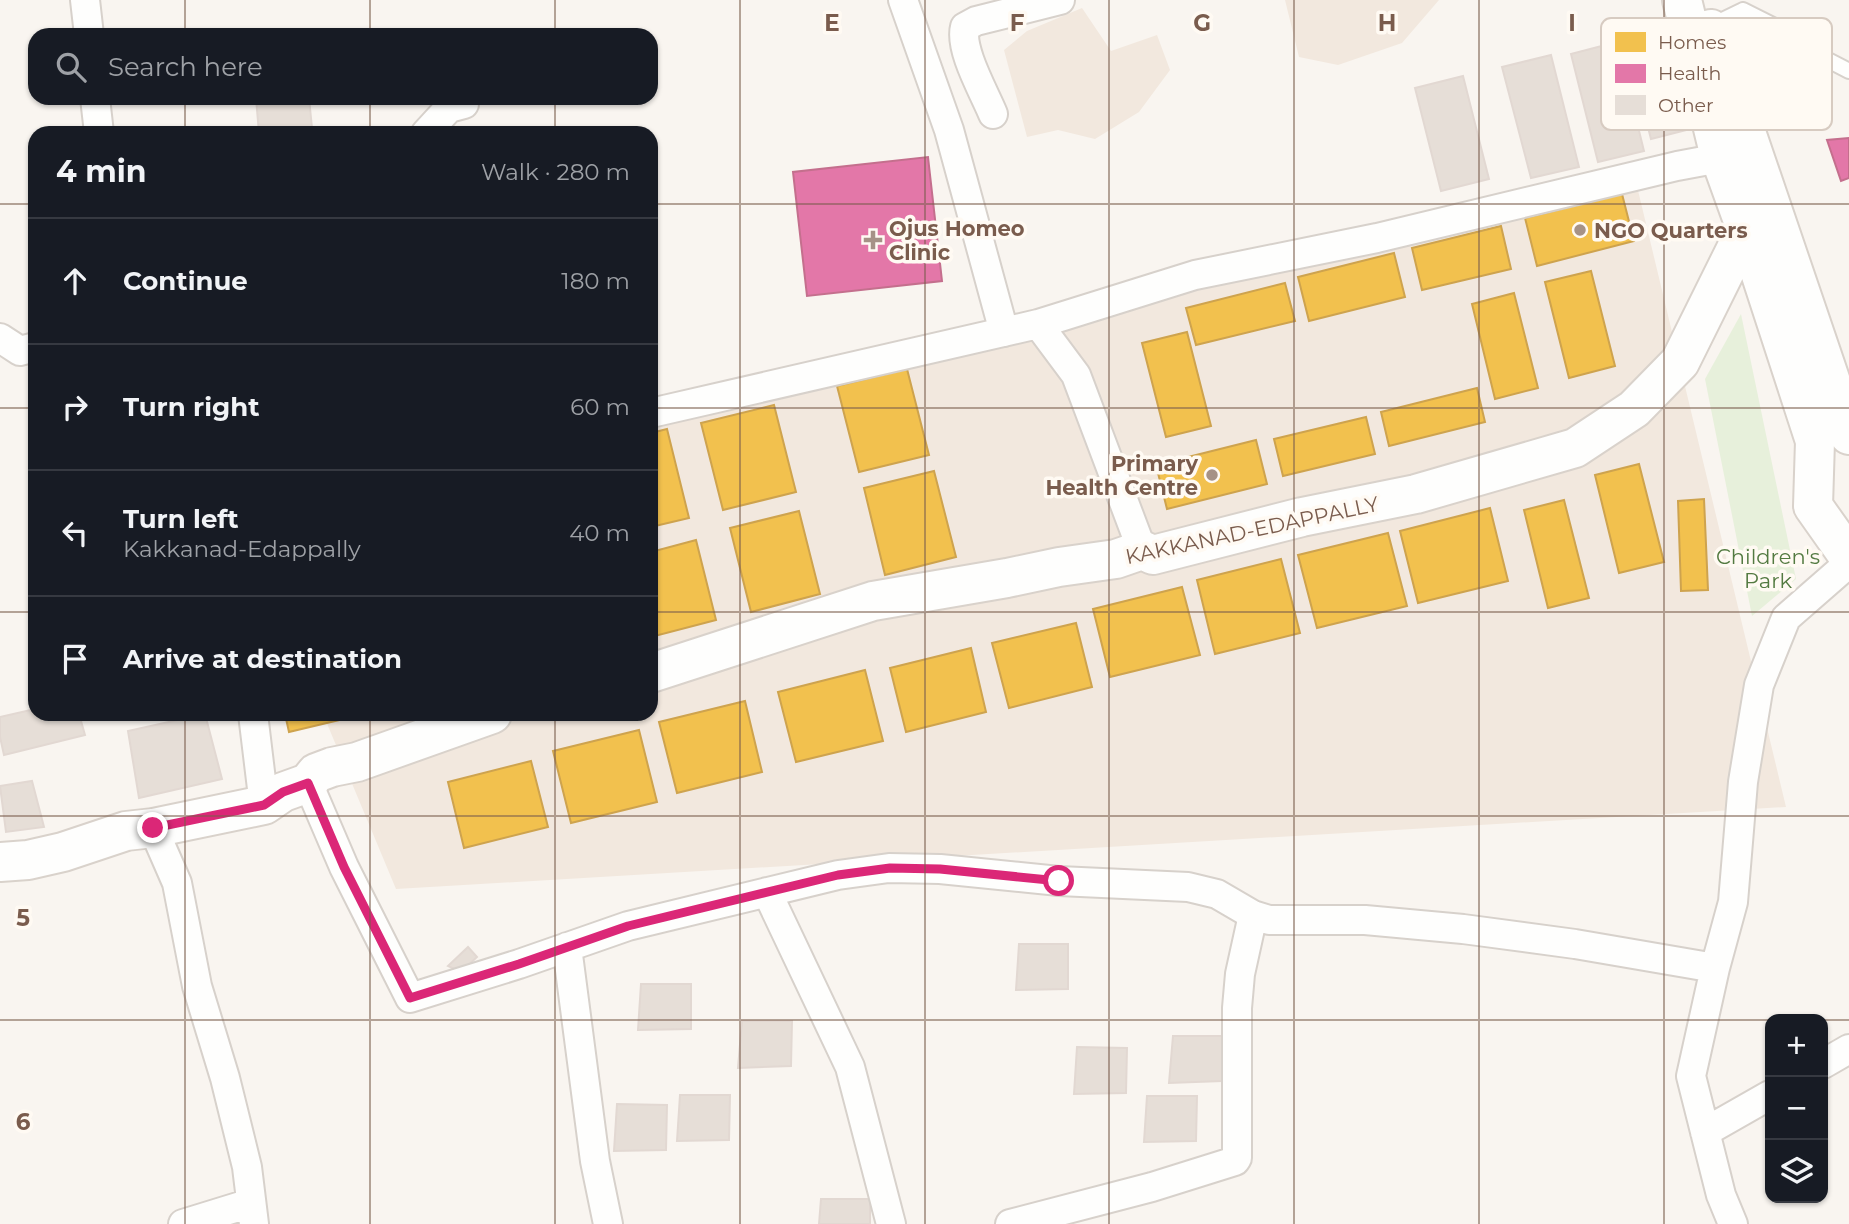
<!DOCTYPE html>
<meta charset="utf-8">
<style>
body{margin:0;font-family:Montserrat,sans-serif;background:#20242c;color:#f1f3f6}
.controls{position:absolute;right:21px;bottom:21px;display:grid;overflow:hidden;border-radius:14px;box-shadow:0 2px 5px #0004}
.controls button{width:63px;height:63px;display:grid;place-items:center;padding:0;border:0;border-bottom:2px solid #363941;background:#171b24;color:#f1f3f6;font:35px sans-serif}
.stop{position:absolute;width:21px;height:21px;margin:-16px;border:5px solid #db2777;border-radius:50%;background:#fff}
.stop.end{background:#db2777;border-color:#fff;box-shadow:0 2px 7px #0008}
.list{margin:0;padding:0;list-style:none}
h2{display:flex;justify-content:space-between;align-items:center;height:91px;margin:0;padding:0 28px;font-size:30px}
h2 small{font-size:23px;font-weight:400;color:#9ea1a6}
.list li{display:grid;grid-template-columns:46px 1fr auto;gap:21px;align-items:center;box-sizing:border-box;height:126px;padding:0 28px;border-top:2px solid #363941}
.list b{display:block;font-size:26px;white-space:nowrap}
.list p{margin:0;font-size:23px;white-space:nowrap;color:#9ea1a6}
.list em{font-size:23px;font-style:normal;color:#9ea1a6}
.icon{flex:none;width:38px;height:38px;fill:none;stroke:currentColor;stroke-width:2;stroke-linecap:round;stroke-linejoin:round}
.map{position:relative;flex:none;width:1849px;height:1224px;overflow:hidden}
.search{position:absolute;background:#171b24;box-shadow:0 2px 5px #0004;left:28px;top:28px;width:630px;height:77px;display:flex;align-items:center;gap:18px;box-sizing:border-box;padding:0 24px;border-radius:21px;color:#9ea1a6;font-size:26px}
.panel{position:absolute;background:#171b24;box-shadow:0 2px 5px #0004;left:28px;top:126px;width:630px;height:595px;border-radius:21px}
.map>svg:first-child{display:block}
.residential{fill:#f2e8de}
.green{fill:#e7f0db}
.homes{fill:#f2c14e;stroke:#cea34e;stroke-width:2}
.health{fill:#e377a8;stroke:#c46f8d;stroke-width:2}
.building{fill:#e6ded7;stroke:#e2d8d2;stroke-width:2}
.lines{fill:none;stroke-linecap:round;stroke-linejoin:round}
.lane-casing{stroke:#d7d1cb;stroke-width:18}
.street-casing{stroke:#d7d1cb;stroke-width:32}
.secondary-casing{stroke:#d9d2cb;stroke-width:42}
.lane{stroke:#fefefd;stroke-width:14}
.street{stroke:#fefefd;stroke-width:28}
.secondary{stroke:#fefefd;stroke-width:38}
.route{stroke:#db2777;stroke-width:9}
.grid{fill:none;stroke:#7a5c4d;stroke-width:2;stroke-opacity:0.55}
.poi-dot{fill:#a69286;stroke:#fffaf3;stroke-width:2.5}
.labels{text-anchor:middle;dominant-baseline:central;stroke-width:7;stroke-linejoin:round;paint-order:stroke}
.poi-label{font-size:21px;font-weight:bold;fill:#7a5c4d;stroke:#fffaf3;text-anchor:start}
.street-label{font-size:21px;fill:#7a5c4d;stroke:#fffaf3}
.park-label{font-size:21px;fill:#537a41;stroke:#fffaf3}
.key{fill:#fffaf3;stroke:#d7cbc1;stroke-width:2}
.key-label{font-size:19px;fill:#7a5c4d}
.grid-label{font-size:23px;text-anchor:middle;font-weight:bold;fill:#7a5c4d;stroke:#fffaf3;stroke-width:7;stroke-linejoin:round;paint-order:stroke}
</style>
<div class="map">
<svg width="1849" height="1224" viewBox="0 0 1849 1224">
<rect width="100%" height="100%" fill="#f9f5f0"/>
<!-- residential -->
<path class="residential" d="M 1285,0 L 1439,0 L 1402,43 L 1338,65 L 1299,57 Z
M 1082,8 L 1111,51 L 1157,35 L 1170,70 L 1139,112 L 1095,139 L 1058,130 L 1027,137 L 1004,50 L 1027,31 Z
M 1636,182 L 1786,807 L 396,889 L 323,714 L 651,714 L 651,424 Z"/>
<!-- green -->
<path class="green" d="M 1741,314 L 1796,579 L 1752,616 L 1705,379 Z"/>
<!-- homes -->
<path class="homes" d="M 1622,194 L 1634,241 L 1537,266 L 1525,218 Z
M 1501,226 L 1511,269 L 1422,290 L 1412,248 Z
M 1394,253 L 1405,297 L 1309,321 L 1298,277 Z
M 1591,271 L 1615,366 L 1569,378 L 1545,282 Z
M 1285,283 L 1295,321 L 1196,345 L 1186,308 Z
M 1514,293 L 1538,388 L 1495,399 L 1472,304 Z
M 1187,332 L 1211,426 L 1166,437 L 1142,343 Z
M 907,369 L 929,455 L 859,472 L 837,386 Z
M 1477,388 L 1485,422 L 1389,446 L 1381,412 Z
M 774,405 L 796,492 L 723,510 L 701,423 Z
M 1366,417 L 1375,454 L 1283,476 L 1274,439 Z
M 667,429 L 689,518 L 651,527 L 651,433 Z
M 1256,440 L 1267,484 L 1167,509 L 1156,465 Z
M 1639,464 L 1664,562 L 1619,573 L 1595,475 Z
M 934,471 L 956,557 L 885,575 L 864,488 Z
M 1704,499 L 1708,590 L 1681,591 L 1678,501 Z
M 1564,500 L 1589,598 L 1548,608 L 1524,510 Z
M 1490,508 L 1508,581 L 1418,603 L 1400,531 Z
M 799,511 L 820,594 L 751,612 L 730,528 Z
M 1388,533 L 1407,606 L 1317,628 L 1298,555 Z
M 696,540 L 716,620 L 651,637 L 651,552 Z
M 1281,559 L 1300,633 L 1215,654 L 1197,580 Z
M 1182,587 L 1200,655 L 1110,677 L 1093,609 Z
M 1076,623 L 1092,687 L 1009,708 L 992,643 Z
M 971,648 L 986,712 L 906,732 L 890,668 Z
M 865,670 L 883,741 L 796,762 L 778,692 Z
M 745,701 L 762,772 L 677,793 L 659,722 Z
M 285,714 L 351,714 L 352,717 L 289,732 Z
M 639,730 L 657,802 L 571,823 L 553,751 Z
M 531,761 L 548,827 L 464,848 L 448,782 Z"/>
<!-- health -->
<path class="health" d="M 1849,138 L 1849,178 L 1841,181 L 1827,140 Z
M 928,157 L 942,281 L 807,296 L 793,172 Z"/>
<!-- building -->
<path class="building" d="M 1676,20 L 1702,126 L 1651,139 L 1624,33 Z
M 1617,42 L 1644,151 L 1598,162 L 1571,54 Z
M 1551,55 L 1579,167 L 1531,178 L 1502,67 Z
M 1463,76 L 1489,179 L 1441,191 L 1415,88 Z
M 256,98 L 309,98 L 312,128 L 259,133 Z
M 35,709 L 35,714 L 79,714 L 85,735 L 4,755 L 0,737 L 0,717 Z
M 205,714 L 222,779 L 139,798 L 128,731 Z
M 32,781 L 44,827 L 6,832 L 0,786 Z
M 1019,944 L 1068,944 L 1068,989 L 1016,990 Z
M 468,947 L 477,957 L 461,972 L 448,966 Z
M 641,984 L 691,984 L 691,1029 L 638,1030 Z
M 742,1021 L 792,1021 L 791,1066 L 738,1068 Z
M 1173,1036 L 1222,1036 L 1222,1081 L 1169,1083 Z
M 1077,1047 L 1127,1048 L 1126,1093 L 1074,1094 Z
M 680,1095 L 730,1095 L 729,1140 L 677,1141 Z
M 1147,1096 L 1197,1096 L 1196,1141 L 1144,1142 Z
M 617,1104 L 667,1105 L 666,1150 L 614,1151 Z
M 821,1199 L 870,1199 L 870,1224 L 819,1224 Z"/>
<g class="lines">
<defs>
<path id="lane" d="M 1743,10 L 1797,37 L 1824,58 L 1849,71
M 1710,26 L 1743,10
M 1715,27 L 1759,36 L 1795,53 L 1822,57"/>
<path id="street" d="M 85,0 L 89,35
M 903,0 L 949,130 L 1004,332
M 95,98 L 99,133
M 993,114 C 984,92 959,49 965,27 L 976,21 L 1060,0
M 426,133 L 449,108 L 464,104
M 0,338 L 20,351 L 35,347
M 651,413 L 1038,324
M 1142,550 L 1076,375 L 1038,324 L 1195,275 L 1377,238 L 1677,166 L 1736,155
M 253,714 L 264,805
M 308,783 L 344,867 L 410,998 L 519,964 L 628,926 L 838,875 L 889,868 L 940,869 L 1059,881 L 1188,887 L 1217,894 L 1253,915 L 1269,920 L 1365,920 L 1463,929 L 1575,944 L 1715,968
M 153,828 L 177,883 L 197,986 L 225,1078 L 247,1167 L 254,1224
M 767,892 L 850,1067 L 891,1224
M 567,947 L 595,1161 L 608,1224
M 1823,1064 L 1849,1049
M 1705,1132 L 1770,1095
M 183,1224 L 251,1203
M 1010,1224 L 1152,1187 L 1235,1161 L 1237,1158 L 1237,1008 L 1240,974 L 1253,915
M 1733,1224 L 1721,1195 L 1691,1076 L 1715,968 L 1733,902 L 1743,782 L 1759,685 L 1786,618 L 1849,563"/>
<path id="secondary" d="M 1682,0 L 1720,157 L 1746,229 L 1815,441 L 1813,506 L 1849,557
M 1711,29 L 1849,435
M 651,673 L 873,601 L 1007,578 L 1059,567 L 1116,559 L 1142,550 L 1153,555 L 1302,517 L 1416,494 L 1575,448 L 1634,409 L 1680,362 L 1746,229
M 0,862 L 28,860 L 63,852 L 126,831 L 153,828 L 264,805 L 283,792 L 308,783 L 316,773 L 332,767 L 357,762 L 492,714"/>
</defs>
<!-- lane casing -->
<use href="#lane" class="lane-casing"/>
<!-- street casing -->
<use href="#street" class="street-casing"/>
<!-- secondary casing -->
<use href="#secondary" class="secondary-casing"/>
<!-- lane -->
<use href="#lane" class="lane"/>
<!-- street -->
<use href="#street" class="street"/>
<!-- secondary -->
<use href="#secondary" class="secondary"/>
</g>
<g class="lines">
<!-- route -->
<path class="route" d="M 153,828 L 264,805 L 283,792 L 308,783 L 344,867 L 410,998 L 519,964 L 628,926 L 838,875 L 890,868 L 940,869 L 1059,881"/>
</g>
<!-- grid -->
<path class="grid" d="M 185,0 L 185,35M 370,0 L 370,35M 555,0 L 555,35M 740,0 L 740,1224M 925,0 L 925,1224M 1109,0 L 1109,1224M 1294,0 L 1294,1224M 1479,0 L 1479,1224M 1664,0 L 1664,1224M 185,98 L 185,133M 370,98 L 370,133M 555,98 L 555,133M 0,204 L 35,204M 651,204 L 1849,204M 0,408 L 35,408M 651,408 L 1849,408M 0,612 L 35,612M 651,612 L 1849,612M 185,714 L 185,1224M 370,714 L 370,1224M 555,714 L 555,1224M 0,816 L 1849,816M 0,1020 L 1770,1020M 1823,1020 L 1849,1020"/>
<!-- markers -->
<g class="poi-dot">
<circle cx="1580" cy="230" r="7"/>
<path d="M869.5 229.5h7v7h7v7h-7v7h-7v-7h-7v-7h7z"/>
<circle cx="1212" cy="475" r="7"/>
</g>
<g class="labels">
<!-- poi labels -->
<g class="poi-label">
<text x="889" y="228">Ojus Homeo<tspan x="889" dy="24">Clinic</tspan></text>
<text x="1594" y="230">NGO Quarters</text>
<text x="1198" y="463" text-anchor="end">Primary<tspan x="1198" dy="24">Health Centre</tspan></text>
</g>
<!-- street labels -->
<g class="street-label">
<text transform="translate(1252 530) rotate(-12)">KAKKANAD-EDAPPALLY</text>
</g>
<!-- park labels -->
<g class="park-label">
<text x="1768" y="556">Children's<tspan x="1768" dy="24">Park</tspan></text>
</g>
</g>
<!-- legend -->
<rect x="1601" y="18" width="231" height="112" rx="10" class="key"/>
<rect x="1615" y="32" width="31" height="20" fill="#f2c14e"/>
<rect x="1615" y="64" width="31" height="19" fill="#e377a8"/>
<rect x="1615" y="95" width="31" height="20" fill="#e6ded7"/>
<g class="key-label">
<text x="1658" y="49">Homes</text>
<text x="1658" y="80">Health</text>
<text x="1658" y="112">Other</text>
</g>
<g class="grid-label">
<text x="832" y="31">E</text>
<text x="1017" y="31">F</text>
<text x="1202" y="31">G</text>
<text x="1387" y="31">H</text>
<text x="1572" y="31">I</text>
<text x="23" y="926">5</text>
<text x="23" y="1130">6</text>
</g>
</svg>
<div class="controls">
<button>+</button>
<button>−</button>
<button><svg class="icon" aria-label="layers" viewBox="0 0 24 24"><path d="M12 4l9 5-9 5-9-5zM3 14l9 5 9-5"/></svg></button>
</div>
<div class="stop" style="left:1059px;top:881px"></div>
<div class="stop end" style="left:153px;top:828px"></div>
<div class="search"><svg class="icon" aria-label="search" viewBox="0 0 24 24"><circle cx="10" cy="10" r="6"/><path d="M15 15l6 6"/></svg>Search here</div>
<section class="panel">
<h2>4 min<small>Walk · 280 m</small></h2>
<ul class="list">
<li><svg class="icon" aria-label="ahead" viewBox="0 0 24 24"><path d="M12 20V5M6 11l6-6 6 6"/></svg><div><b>Continue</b></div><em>180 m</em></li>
<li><svg class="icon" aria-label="right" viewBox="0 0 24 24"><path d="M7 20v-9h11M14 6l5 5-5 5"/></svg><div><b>Turn right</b></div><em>60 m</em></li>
<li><svg class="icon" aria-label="left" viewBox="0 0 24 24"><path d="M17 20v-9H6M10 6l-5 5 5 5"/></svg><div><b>Turn left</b><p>Kakkanad-Edappally</p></div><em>40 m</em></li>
<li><svg class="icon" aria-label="arrive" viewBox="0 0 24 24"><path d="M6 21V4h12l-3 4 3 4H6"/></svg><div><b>Arrive at destination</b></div></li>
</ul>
</section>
</div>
